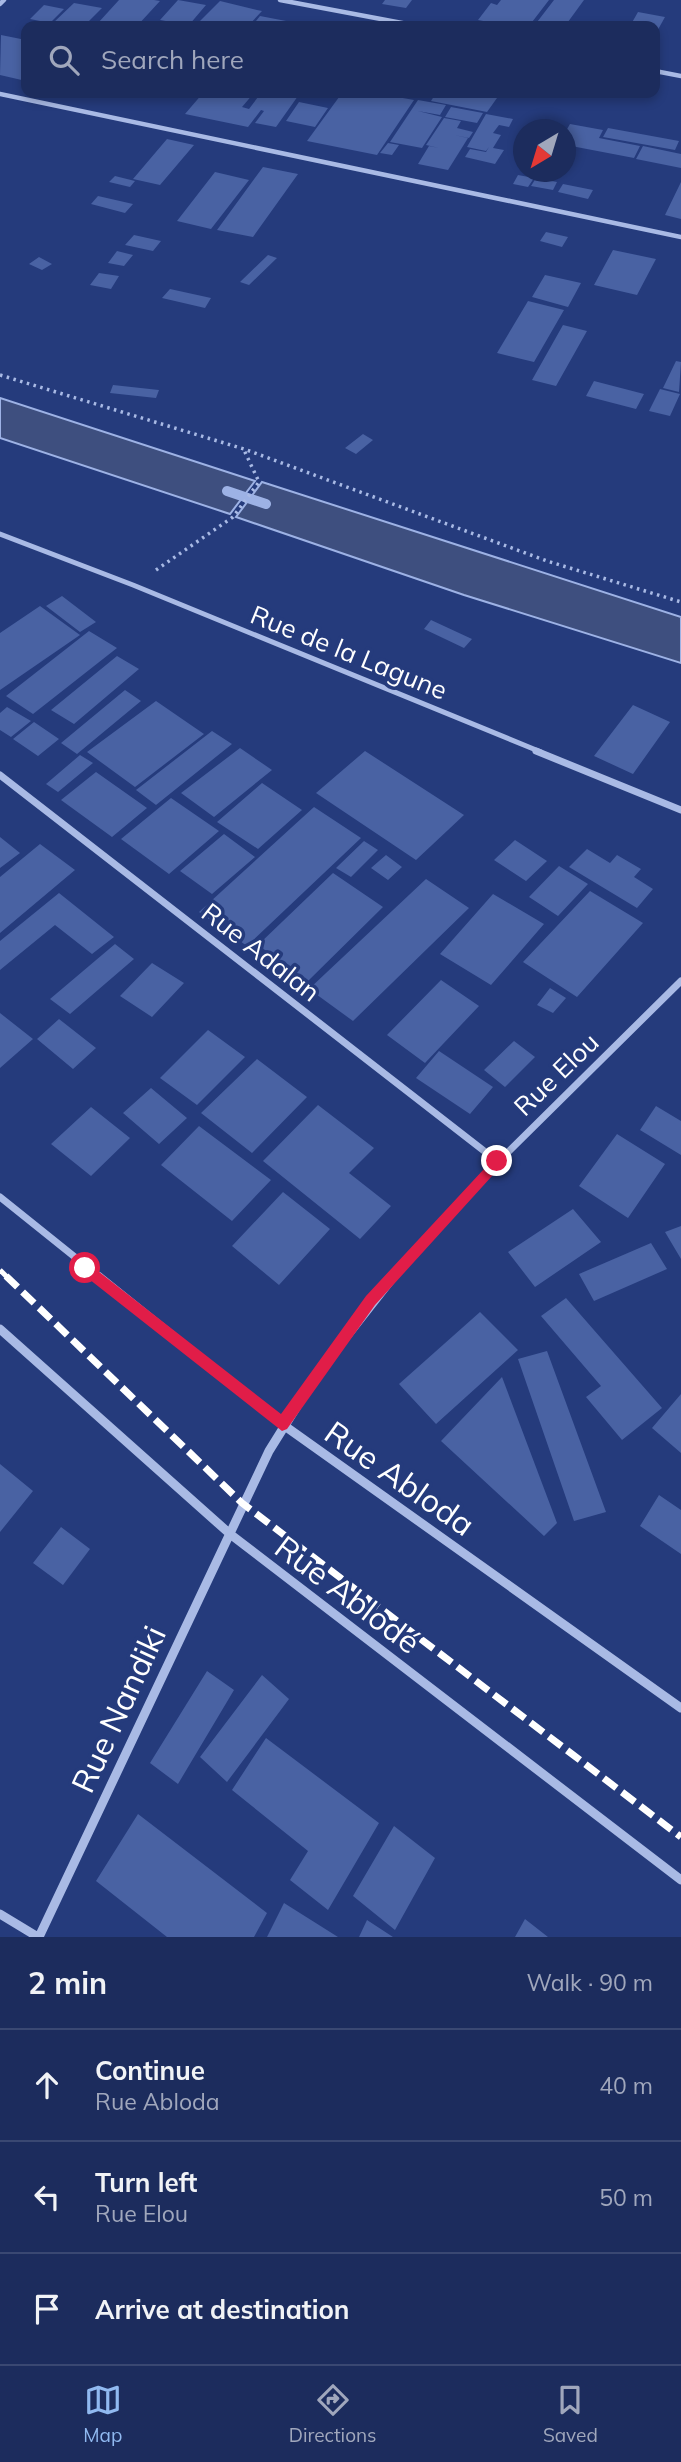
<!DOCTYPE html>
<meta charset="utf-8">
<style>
body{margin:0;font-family:Mulish,sans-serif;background:#253463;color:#f1f3f6}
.compass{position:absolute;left:513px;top:119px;width:63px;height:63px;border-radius:50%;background:#1c2c5d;box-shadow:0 4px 10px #0003;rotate:218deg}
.stop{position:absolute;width:21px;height:21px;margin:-16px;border:5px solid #e11d48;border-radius:50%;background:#fff}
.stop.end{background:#e11d48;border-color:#fff;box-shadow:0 2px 7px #0008}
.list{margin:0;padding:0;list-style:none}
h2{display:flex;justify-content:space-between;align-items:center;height:91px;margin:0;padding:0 28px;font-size:30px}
h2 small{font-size:23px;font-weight:400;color:#a0a7bc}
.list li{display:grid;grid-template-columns:46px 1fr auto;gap:21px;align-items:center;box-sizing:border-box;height:112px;padding:0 28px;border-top:2px solid #3a4872}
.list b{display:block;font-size:26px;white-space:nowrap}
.list p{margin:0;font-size:23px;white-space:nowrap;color:#a0a7bc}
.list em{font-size:23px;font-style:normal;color:#a0a7bc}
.icon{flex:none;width:38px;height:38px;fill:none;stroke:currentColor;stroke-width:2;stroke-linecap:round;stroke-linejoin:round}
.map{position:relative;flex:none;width:681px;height:1937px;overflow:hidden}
.search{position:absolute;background:#1c2c5d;box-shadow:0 4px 10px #0003;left:21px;right:21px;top:21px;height:77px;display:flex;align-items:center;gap:18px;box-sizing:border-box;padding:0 24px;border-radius:14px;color:#a0a7bc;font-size:26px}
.sheet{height:427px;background:#1c2c5d}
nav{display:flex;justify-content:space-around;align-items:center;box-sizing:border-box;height:98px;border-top:2px solid #3a4872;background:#1c2c5d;font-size:19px;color:#a0a7bc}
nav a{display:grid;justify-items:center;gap:4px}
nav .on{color:#90b9f0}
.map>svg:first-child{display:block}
.water{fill:#3e4f7f;stroke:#9db2e5;stroke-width:2}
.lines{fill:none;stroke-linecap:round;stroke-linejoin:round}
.stream{stroke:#9db2e5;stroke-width:10}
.building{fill:#4962a3}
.path{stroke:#a9bae5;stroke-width:3.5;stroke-dasharray:2.5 4.5;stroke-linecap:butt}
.street-far3{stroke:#a9bae5;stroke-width:4.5}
.street-far2{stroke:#a9bae5;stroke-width:5}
.street-far1{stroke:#a9bae5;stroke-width:7}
.street{stroke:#a9bae5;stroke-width:9}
.rail-far1{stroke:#fff;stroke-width:5;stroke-dasharray:12 5;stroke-linecap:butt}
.rail{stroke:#fff;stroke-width:7;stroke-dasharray:16 7;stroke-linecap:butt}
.route{fill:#e11d48}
.labels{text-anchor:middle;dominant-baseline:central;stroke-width:7;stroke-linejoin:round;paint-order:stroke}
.street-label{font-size:26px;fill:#fff;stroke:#253b7c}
.near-street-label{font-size:32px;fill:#fff;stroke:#253b7c}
</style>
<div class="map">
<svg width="681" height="1937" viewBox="0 0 681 1937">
<rect width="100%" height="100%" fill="#253b7c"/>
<!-- water -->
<path class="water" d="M 0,398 L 255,481 L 230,514 L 0,438 Z
M 262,482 L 681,617 L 681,663 L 464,595 L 236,517 Z"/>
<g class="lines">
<!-- stream -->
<path class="stream" d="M 227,491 L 266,504"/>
</g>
<!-- building -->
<path class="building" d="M 119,0 L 154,0 L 160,1 L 137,26 L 98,23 Z
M 178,0 L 206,5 L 189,25 L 160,20 Z
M 385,0 L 412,0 L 406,8 L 382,4 Z
M 501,0 L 549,0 L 529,26 L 509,26 L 478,20 L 491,3 L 497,5 Z
M 554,0 L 584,0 L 565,26 L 534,26 Z
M 220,1 L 257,10 L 262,11 L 248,26 L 195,26 Z
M 74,3 L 102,8 L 84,26 L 52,24 Z
M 44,5 L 64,9 L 50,23 L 30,19 Z
M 638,12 L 665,17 L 655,35 L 655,26 L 630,26 Z
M 260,16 L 307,25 L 307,26 L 252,26 Z
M 1,35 L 26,40 L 26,81 L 0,75 Z
M 203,93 L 254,93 L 242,107 L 249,109 L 261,93 L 298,96 L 276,127 L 255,123 L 264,111 L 261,110 L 248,127 L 185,114 Z
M 342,93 L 375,93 L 414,100 L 377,155 L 307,141 Z
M 436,93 L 472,93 L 497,98 L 487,112 L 431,101 Z
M 418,100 L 446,105 L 440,115 L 418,111 L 442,117 L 422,148 L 390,142 Z
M 299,102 L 328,108 L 315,127 L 286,121 Z
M 451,107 L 483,113 L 477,123 L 445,117 Z
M 486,114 L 513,119 L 509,127 L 499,125 L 493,133 L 501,135 L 493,148 L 504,150 L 495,164 L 465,157 L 470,149 L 486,152 L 489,147 L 486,151 L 467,147 Z
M 444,118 L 461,121 L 457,128 L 473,132 L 469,138 L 454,135 L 468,138 L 448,170 L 418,164 L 429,146 L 439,148 L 426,145 Z
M 570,124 L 603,130 L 599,138 L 640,146 L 634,158 L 566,145 L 566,131 Z
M 608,128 L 679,141 L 675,150 L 603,137 Z
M 167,139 L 194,145 L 160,185 L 133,179 Z
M 388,143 L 399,145 L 392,155 L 380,153 Z
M 643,146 L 681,154 L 681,168 L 636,159 Z
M 263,167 L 298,174 L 253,237 L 217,230 Z
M 215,172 L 249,180 L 211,229 L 177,221 Z
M 518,175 L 534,178 L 528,187 L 513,184 Z
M 115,176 L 135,181 L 130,187 L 109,182 Z
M 536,178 L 557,182 L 553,190 L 531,186 Z
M 681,182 L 681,219 L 665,215 Z
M 563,184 L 593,190 L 588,199 L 558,192 Z
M 98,196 L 133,204 L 125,213 L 91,204 Z
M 546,232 L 568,237 L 562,247 L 540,241 Z
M 134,235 L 161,241 L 153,251 L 125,245 Z
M 613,250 L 656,259 L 637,295 L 594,285 Z
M 117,251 L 133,255 L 124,266 L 108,263 Z
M 268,255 L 277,258 L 249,285 L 240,282 Z
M 39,257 L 52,264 L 42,270 L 29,264 Z
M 99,273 L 119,276 L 111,289 L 90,285 Z
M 545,275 L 581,283 L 568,307 L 532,297 Z
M 170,289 L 211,298 L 205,308 L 162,298 Z
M 528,301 L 564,310 L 534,362 L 497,353 Z
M 563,325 L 587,331 L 556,386 L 532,380 Z
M 676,361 L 681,362 L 679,392 L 663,388 Z
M 594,381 L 644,394 L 636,409 L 586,396 Z
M 113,385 L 159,390 L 156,398 L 110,393 Z
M 660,389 L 680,394 L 670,416 L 649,411 Z
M 363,434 L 373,440 L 356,454 L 345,448 Z
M 62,596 L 96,622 L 80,632 L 46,606 Z
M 40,606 L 80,635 L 0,690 L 0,633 Z
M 431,620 L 472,639 L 464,648 L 424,629 Z
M 89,631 L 117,648 L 33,714 L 6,696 Z
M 117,656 L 139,669 L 74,724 L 51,710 Z
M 125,690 L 141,701 L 77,754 L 61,743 Z
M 156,701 L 204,734 L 135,787 L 87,752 Z
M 633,705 L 670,722 L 633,774 L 594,756 Z
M 7,707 L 31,721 L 11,737 L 0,730 L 0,713 Z
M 34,722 L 59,739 L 38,756 L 13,739 Z
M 212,731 L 232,744 L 156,805 L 136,790 Z
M 240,748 L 272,770 L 214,817 L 181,793 Z
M 365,751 L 464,815 L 416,860 L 316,793 Z
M 80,755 L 93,763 L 58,792 L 46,784 Z
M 96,772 L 147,808 L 112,837 L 61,800 Z
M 262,783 L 302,810 L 258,849 L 217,822 Z
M 171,798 L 219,831 L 169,874 L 121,839 Z
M 314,807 L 361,838 L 247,946 L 199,912 Z
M 224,834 L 255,857 L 212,894 L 180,871 Z
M 0,837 L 20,853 L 0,868 Z
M 515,840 L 547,861 L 526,881 L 494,860 Z
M 364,841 L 378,850 L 351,877 L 336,868 Z
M 40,844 L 75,870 L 0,933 L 0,877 Z
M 587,849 L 610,863 L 617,855 L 641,869 L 634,877 L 653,889 L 637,908 L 569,867 Z
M 386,855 L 402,867 L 388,880 L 371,868 Z
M 559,866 L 588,884 L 558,916 L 529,897 Z
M 333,873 L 383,907 L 308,981 L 258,945 Z
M 426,879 L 469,908 L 353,1021 L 309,989 Z
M 590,891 L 643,923 L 577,997 L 523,962 Z
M 59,893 L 114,937 L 92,954 L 55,925 L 0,970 L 0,941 Z
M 493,894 L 544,924 L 491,985 L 440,954 Z
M 115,944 L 134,959 L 70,1014 L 50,999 Z
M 152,963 L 184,983 L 152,1017 L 120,996 Z
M 441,980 L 479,1006 L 425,1063 L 387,1035 Z
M 550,988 L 566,998 L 553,1013 L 537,1005 Z
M 0,1013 L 33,1039 L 0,1068 Z
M 59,1019 L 96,1048 L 73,1069 L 37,1039 Z
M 208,1030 L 245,1057 L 197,1105 L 160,1078 Z
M 514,1041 L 535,1057 L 505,1087 L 484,1070 Z
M 439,1051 L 493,1087 L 470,1114 L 416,1078 Z
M 257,1059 L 307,1097 L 252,1153 L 201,1113 Z
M 151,1088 L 187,1118 L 159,1144 L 123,1113 Z
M 318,1105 L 374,1148 L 349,1173 L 391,1206 L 360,1239 L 263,1161 Z
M 656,1106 L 681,1121 L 681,1155 L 640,1130 Z
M 91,1107 L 130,1138 L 91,1176 L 51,1144 Z
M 199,1126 L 271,1180 L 232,1221 L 161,1165 Z
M 617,1134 L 665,1164 L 628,1218 L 579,1186 Z
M 283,1192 L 330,1229 L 279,1285 L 232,1246 Z
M 573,1209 L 601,1242 L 535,1287 L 508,1252 Z
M 681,1226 L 681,1259 L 665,1232 Z
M 651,1243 L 667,1269 L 594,1301 L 579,1274 Z
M 566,1298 L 662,1408 L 622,1440 L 586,1397 L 601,1386 L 541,1316 Z
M 480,1312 L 518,1350 L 436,1424 L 399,1384 Z
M 547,1351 L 606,1512 L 574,1521 L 518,1359 Z
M 502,1377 L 557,1523 L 544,1536 L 441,1441 Z
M 681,1394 L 681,1453 L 652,1428 Z
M 0,1464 L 33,1491 L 0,1532 Z
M 659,1495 L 681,1510 L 681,1554 L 640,1526 Z
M 61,1527 L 90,1549 L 63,1585 L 33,1563 Z
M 207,1671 L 234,1690 L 178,1784 L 150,1763 Z
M 262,1675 L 289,1699 L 227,1782 L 200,1757 Z
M 266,1738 L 379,1823 L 328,1910 L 290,1880 L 308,1851 L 232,1790 Z
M 138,1814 L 267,1913 L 254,1937 L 167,1937 L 96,1881 Z
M 394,1826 L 435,1858 L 395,1930 L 353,1896 Z
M 284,1903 L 338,1937 L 267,1937 Z
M 525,1919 L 548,1937 L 515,1937 Z
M 367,1920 L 393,1937 L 359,1937 Z"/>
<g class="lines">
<!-- path -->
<path class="path" d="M 0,375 L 244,449 L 547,561 L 681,602
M 156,570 L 233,517 L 259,482 L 244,450"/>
<!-- street-far3 -->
<path class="street-far3" d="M 280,0 L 418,26
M 0,4 L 4,0
M 655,71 L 681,76
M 0,94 L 681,237"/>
<!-- street-far2 -->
<path class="street-far2" d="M 0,534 L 133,585 L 541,752"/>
<!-- street-far1 -->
<path class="street-far1" d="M 536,751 L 681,810
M 0,775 L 497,1161
M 0,1197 L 101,1278
M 393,1278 L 492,1168 L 681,981"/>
<!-- street -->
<path class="street" d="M 98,1276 L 282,1424 L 681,1708
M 0,1329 L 230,1534 L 681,1880
M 0,1914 L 38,1937
M 39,1937 L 269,1451 L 317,1374 L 394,1276"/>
<!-- rail-far1 -->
<path class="rail-far1" d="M 0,1270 L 8,1278"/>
<!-- rail -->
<path class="rail" d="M 6,1276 L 242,1503 L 681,1837"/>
</g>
<!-- route -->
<path class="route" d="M 497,1155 L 504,1161 L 502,1165 L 375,1305 L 287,1429 L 282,1431 L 80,1272 L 78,1268 L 80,1264 L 89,1264 L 281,1414 L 366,1296 Z"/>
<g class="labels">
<!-- street labels -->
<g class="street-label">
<text transform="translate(349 652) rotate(22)">Rue de la Lagune</text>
<text transform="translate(261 952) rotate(38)">Rue Adalan</text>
<text transform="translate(556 1074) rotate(-44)">Rue Elou</text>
</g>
<!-- near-street labels -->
<g class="near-street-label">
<text transform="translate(400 1478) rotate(35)">Rue Abloda</text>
<text transform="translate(348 1594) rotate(37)">Rue Ablodé</text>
<text transform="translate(118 1709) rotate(-65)">Rue Nandiki</text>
</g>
</g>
</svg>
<svg class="compass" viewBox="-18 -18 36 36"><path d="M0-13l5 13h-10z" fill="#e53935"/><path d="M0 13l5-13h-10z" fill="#a0a7bc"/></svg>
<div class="stop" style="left:85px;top:1268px"></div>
<div class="stop end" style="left:497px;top:1161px"></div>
<div class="search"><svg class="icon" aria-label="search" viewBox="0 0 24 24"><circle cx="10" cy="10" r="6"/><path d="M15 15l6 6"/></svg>Search here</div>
</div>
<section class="sheet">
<h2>2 min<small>Walk · 90 m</small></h2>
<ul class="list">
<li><svg class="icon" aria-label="ahead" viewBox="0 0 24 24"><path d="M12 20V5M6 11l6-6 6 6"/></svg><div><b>Continue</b><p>Rue Abloda</p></div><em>40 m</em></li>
<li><svg class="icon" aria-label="left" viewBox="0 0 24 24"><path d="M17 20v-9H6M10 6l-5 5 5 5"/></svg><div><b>Turn left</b><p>Rue Elou</p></div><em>50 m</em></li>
<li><svg class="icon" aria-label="arrive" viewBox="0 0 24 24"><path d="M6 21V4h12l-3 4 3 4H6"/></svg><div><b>Arrive at destination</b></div></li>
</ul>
</section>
<nav>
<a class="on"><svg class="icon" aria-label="map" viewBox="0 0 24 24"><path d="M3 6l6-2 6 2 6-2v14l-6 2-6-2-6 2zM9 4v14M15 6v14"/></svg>Map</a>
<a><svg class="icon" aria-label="directions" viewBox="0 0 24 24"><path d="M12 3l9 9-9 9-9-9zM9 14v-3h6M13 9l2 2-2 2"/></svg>Directions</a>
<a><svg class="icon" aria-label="saved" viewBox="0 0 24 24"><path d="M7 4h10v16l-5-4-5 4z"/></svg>Saved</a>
</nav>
